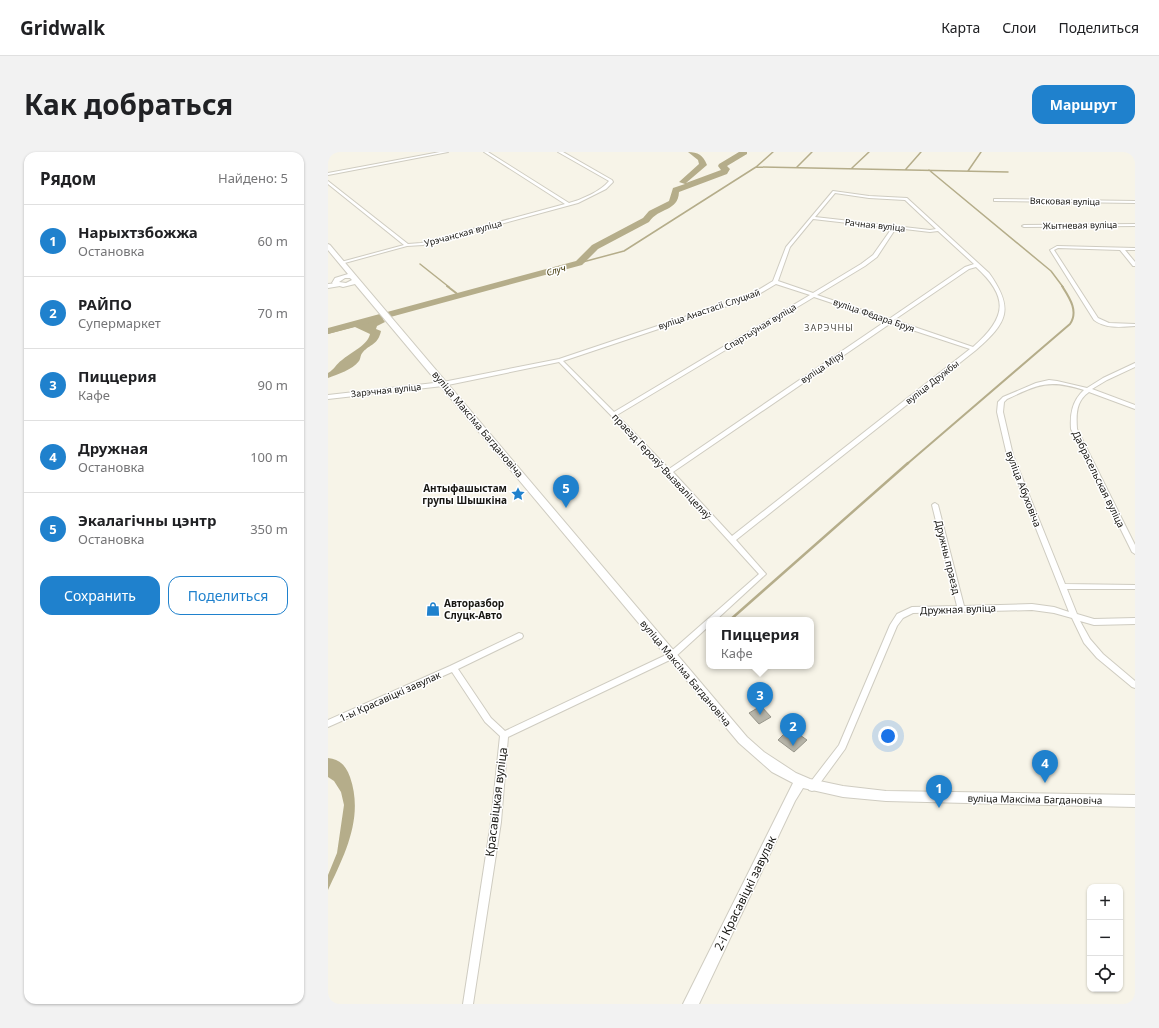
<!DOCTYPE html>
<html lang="ru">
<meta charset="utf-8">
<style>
body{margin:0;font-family:"Noto Sans",sans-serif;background:#f2f2f2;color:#202124}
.controls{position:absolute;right:12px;bottom:12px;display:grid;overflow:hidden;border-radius:8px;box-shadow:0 1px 3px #0004}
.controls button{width:36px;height:36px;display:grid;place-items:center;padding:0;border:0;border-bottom:1px solid #e0e0e0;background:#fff;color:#202124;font:20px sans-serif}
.you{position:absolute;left:560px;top:584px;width:14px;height:14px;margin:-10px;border:3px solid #fff;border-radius:50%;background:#1a73e8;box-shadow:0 0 0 6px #1a73e833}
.badge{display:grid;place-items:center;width:26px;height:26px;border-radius:50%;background:#1f81cd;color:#fff;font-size:13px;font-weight:700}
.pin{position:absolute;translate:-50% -33px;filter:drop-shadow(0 1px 2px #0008)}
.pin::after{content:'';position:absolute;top:21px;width:14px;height:12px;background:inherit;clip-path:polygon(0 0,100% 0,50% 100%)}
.popup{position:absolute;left:378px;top:465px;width:108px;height:52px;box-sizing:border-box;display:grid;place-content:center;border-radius:8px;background:#fff;filter:drop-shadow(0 1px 3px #0005);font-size:13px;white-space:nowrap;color:#757577}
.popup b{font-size:15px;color:#202124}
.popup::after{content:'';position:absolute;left:50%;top:100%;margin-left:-8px;border:8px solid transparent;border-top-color:#fff}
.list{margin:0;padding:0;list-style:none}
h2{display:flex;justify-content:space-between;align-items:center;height:52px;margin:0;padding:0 16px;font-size:17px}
h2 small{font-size:13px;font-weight:400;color:#757577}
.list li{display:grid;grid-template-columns:26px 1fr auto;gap:12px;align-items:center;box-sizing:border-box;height:72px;padding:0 16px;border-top:1px solid #e0e0e0}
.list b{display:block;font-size:15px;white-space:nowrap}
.list p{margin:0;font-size:13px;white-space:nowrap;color:#757577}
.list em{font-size:13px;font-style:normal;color:#757577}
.actions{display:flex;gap:8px;padding:12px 16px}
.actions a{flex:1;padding:9px 0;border:1px solid #1f81cd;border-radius:12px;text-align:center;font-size:14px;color:#1f81cd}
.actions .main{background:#1f81cd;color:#fff}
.icon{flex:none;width:22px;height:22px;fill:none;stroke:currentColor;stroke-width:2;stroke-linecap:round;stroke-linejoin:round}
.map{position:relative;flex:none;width:807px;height:852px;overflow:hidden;border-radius:12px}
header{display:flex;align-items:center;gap:24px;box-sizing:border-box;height:56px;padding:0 20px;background:#fff;border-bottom:1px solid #e0e0e0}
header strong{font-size:19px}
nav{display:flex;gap:22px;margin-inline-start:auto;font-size:14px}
.intro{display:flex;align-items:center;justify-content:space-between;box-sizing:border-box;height:96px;padding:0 24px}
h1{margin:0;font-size:28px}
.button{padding:10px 18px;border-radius:12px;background:#1f81cd;color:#fff;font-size:14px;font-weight:700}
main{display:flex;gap:24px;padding:0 24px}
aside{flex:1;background:#fff;border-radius:12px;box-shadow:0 1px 3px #0004}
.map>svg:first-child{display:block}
.water{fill:#b5ad8a}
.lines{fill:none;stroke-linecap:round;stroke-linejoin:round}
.stream-far2{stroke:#b5ad8a;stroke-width:1.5}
.stream-far1{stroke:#b5ad8a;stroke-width:2}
.stream{stroke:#b5ad8a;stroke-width:2.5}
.river{fill:#b5ad8a;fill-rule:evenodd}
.building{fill:#b7b5a9;stroke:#98968b}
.minor-casing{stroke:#cfccc1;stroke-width:2}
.tertiary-casing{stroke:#cfccc1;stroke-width:2}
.secondary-casing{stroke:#cfccc1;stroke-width:2}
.minor{fill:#fff;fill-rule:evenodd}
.tertiary{fill:#fff;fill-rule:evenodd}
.secondary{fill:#fff;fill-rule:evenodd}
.labels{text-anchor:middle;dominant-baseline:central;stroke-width:3;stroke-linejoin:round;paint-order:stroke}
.far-street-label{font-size:9px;fill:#181713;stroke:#fff}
.far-water-label{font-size:9px;font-style:italic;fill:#3d3403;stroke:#fff}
.far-neighbourhood-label{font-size:9px;letter-spacing:1px;fill:#4c4a41;stroke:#fff}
.street-label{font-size:10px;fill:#181713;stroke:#fff}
.poi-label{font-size:10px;font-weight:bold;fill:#181713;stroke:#fff;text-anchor:end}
.near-street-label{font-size:12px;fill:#181713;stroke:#fff}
</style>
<header>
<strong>Gridwalk</strong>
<nav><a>Карта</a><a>Слои</a><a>Поделиться</a></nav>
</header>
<div class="intro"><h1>Как добраться</h1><a class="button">Маршрут</a></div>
<main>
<aside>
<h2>Рядом<small>Найдено: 5</small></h2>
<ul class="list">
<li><span class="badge">1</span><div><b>Нарыхтзбожжа</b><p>Остановка</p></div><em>60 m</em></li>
<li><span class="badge">2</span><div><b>РАЙПО</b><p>Супермаркет</p></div><em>70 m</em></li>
<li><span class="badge">3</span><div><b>Пиццерия</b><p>Кафе</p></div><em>90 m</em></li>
<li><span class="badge">4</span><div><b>Дружная</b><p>Остановка</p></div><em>100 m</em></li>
<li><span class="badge">5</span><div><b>Экалагічны цэнтр</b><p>Остановка</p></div><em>350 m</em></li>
</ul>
<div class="actions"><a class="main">Сохранить</a><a>Поделиться</a></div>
</aside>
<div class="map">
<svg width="807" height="852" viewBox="0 0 807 852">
<rect width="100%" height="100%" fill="#f7f4e8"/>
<!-- water -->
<path class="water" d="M 52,163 L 57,170 L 49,174 L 48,177 L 53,179 C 50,193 42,192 35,200 C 32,203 33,206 31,209 C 24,218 10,222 0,226 L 0,221 C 7,217 8,212 14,208 C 22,201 40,193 42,182 L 27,175 L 0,182 L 0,177 L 38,168 Z
M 0,606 C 12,607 18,614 22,625 C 36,665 17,702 0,738 L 0,723 L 9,701 L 16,653 L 13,640 L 6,629 L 0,625 Z"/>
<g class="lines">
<!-- stream-far2 -->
<path class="stream-far2" d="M 428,15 L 680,20
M 469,15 L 484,0
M 524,16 L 541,0
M 578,17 L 593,0
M 601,18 L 723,119 L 735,135
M 640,19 L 653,0
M 251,111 L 296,99 L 428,15 L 445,0
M 92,112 L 121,135"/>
<!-- stream-far1 -->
<path class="stream-far1" d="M 119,134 L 132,144
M 579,312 L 742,172 C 751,159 741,145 734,134"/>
<!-- stream -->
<path class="stream" d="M 402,468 L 580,311"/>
<!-- river -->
<path class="river" d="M 360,0 C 370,0 375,3 379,13 L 358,31 L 393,18 L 390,14 L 391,12 L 411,0 L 419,0 L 419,2 L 399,14 L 402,17 L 399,22 L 351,40 C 350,60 331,55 321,70 L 270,97 L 254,113 L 0,182 L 0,176 L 248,109 L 264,93 L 315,66 L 321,59 L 341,49 L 345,36 L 357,32 L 351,30 L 371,12 L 370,8 Z"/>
</g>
<!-- building -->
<path class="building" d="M 433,554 L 443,565 L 431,572 L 421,561 Z
M 462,576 L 479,588 L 466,600 L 450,588 Z"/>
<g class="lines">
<defs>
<path id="minor" d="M 112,0 L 120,0 L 0,23 L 0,21 Z
M 156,0 L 160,0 L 241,51 C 253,48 273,39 281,29 L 230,0 L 235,0 L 284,28 L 285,30 L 278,37 L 250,51 L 95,93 L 79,94 L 13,112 L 13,110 L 76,93 L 0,32 L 0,29 L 80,92 L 93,91 L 237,52 Z
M 505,39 L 541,44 L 579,46 L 661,121 C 687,157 679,171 648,198 L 408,388 L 438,422 L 388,468 L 381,468 L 381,474 L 346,506 L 180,585 L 173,670 L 145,852 L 135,852 L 163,670 L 172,584 L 157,570 L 124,520 L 0,575 L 0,568 L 122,514 L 191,481 L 194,482 L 195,484 L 194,486 L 130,517 L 163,566 L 177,579 L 340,502 L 431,422 L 339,321 L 231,210 L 115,234 L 0,247 L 0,243 L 115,230 L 231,207 L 422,143 L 445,129 L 458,95 ZM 507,41 L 541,46 L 577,48 L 608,77 L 602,78 L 487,65 ZM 485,67 L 564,76 L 545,103 L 533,112 L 485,141 L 450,129 L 462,95 ZM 568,76 L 602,80 L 610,79 L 646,112 L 637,115 L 561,167 L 489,143 L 537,114 L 549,105 ZM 648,115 C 682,146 678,166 645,195 L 566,168 L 641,117 ZM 448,132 L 482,143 L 286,260 L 235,209 L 426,145 ZM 486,145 L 558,169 L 341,317 L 289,263 ZM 563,171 L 642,197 L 404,384 L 345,320 Z
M 667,47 L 807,49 L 807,51 L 666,49 L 666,47 Z
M 807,72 L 807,74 L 696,75 L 694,74 L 696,73 Z
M 729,94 L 807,96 L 807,98 L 797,98 L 807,110 L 807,114 L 805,114 L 792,98 L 730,96 L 726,98 L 770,166 L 781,171 L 807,172 L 807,174 C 793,175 778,177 766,168 L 722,98 Z
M 807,211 L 807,215 L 779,228 L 764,237 L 807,253 L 807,257 L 761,240 C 748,249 748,262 749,277 L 807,393 L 807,402 L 804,400 L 743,277 C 742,262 744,249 756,238 C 721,227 711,232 679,247 L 676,250 L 675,260 L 685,303 L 737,432 L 807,433 L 807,437 L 739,437 L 749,462 L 766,467 L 807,466 L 807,472 L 766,473 L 752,469 L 762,487 L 775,502 L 807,529 L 807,536 L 804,535 L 769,506 L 756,491 L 744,466 L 726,461 L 704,458 L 585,461 L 575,466 L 569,474 L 517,597 L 487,638 L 484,639 L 481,638 L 480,635 L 481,632 L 511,593 L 562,473 L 569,462 L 584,455 L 629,454 L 604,353 L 605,352 L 607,351 L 610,353 L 636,454 L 704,452 L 726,455 L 741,460 L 679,303 L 669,260 L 670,250 L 675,245 L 708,231 L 721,228 L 729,229 L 759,236 L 775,226 Z"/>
<path id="tertiary" d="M 10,131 L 12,132 L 12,134 L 0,136 L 0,132 Z"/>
<path id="secondary" d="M 0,92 L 2,93 L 419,585 L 436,600 L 468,621 L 482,627 L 515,634 L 558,639 L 807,643 L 807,655 L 558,649 L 515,645 L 475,636 L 467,649 L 371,852 L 355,852 L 465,631 L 444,620 L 411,591 L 27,132 L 15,135 L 5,132 L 4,131 L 7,126 L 20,122 L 0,98 ZM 17,126 L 22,126 L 24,128 L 18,131 L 11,130 Z"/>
</defs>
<!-- minor casing -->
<use href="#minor" class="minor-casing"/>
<!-- tertiary casing -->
<use href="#tertiary" class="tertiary-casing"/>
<!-- secondary casing -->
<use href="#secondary" class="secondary-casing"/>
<!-- minor -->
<use href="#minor" class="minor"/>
<!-- tertiary -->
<use href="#tertiary" class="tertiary"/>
<!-- secondary -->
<use href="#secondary" class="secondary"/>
</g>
<!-- icons -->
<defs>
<symbol id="sight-bare" viewBox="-9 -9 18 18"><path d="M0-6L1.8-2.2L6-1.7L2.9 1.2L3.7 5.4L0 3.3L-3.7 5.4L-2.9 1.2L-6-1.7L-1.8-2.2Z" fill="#1f81cd" stroke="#fff" stroke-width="2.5" paint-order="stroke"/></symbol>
<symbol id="shop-bare" viewBox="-9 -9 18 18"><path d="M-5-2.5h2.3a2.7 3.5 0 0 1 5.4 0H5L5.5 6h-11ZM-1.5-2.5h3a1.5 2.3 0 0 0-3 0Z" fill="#1f81cd" stroke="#fff" stroke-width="2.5" paint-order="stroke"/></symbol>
</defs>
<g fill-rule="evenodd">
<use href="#sight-bare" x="180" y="332" width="20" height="20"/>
<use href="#shop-bare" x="95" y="447" width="20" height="20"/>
</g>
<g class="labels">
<!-- far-street labels -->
<g class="far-street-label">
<text transform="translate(737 49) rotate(1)">Вясковая вуліца</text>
<text transform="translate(547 73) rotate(6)">Рачная вуліца</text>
<text transform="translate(752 73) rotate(-1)">Жытневая вуліца</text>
<text transform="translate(135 81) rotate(-15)">Урэчанская вуліца</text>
<text transform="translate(381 157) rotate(-19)">вуліца Анастасіі Слуцкай</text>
<text transform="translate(546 163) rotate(19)">вуліца Фёдара Бруя</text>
<text transform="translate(432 175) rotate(-31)">Спартыўная вуліца</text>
<text transform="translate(494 215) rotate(-34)">вуліца Міру</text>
<text transform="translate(604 230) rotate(-38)">вуліца Дружбы</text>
<text transform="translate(58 238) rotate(-6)">Зарэчная вуліца</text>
</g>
<!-- far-water labels -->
<g class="far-water-label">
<text transform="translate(228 118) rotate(-15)">Случ</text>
</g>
<!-- far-neighbourhood labels -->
<g class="far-neighbourhood-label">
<text x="501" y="175">ЗАРЭЧНЫ</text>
</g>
<!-- street labels -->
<g class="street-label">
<text transform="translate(150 272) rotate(50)">вуліца Максіма Багдановіча</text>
<text transform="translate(334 314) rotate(47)">праезд Герояў-Вызваліцеляў</text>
<text transform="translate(771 327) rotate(64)">Дабрасельская вуліца</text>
<text transform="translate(696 337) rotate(69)">вуліца Абуховіча</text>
<text transform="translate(620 405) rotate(76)">Дружны праезд</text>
<text transform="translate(630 457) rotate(-2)">Дружная вуліца</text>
<text transform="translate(358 521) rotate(50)">вуліца Максіма Багдановіча</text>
<text transform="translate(62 544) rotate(-24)">1-ы Красавіцкі завулак</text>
<text transform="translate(707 647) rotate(1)">вуліца Максіма Багдановіча</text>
</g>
<!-- poi labels -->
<g class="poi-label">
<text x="179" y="336">Антыфашыстам<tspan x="179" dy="12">групы Шышкіна</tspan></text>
<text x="116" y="451" text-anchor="start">Авторазбор<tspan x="116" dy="12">Слуцк-Авто</tspan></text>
</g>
<!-- near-street labels -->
<g class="near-street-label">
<text transform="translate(168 650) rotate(-83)">Красавіцкая вуліца</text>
<text transform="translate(417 741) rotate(-64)">2-і Красавіцкі завулак</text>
</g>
</g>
</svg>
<div class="controls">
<button>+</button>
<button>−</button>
<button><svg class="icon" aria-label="locate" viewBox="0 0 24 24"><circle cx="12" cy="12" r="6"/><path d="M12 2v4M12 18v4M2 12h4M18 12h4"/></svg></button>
</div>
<div class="you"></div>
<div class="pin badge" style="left:611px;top:656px">1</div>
<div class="pin badge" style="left:465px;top:594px">2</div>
<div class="pin badge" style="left:432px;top:563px">3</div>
<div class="popup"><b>Пиццерия</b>Кафе</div>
<div class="pin badge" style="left:717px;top:631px">4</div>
<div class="pin badge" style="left:238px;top:356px">5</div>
</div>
</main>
